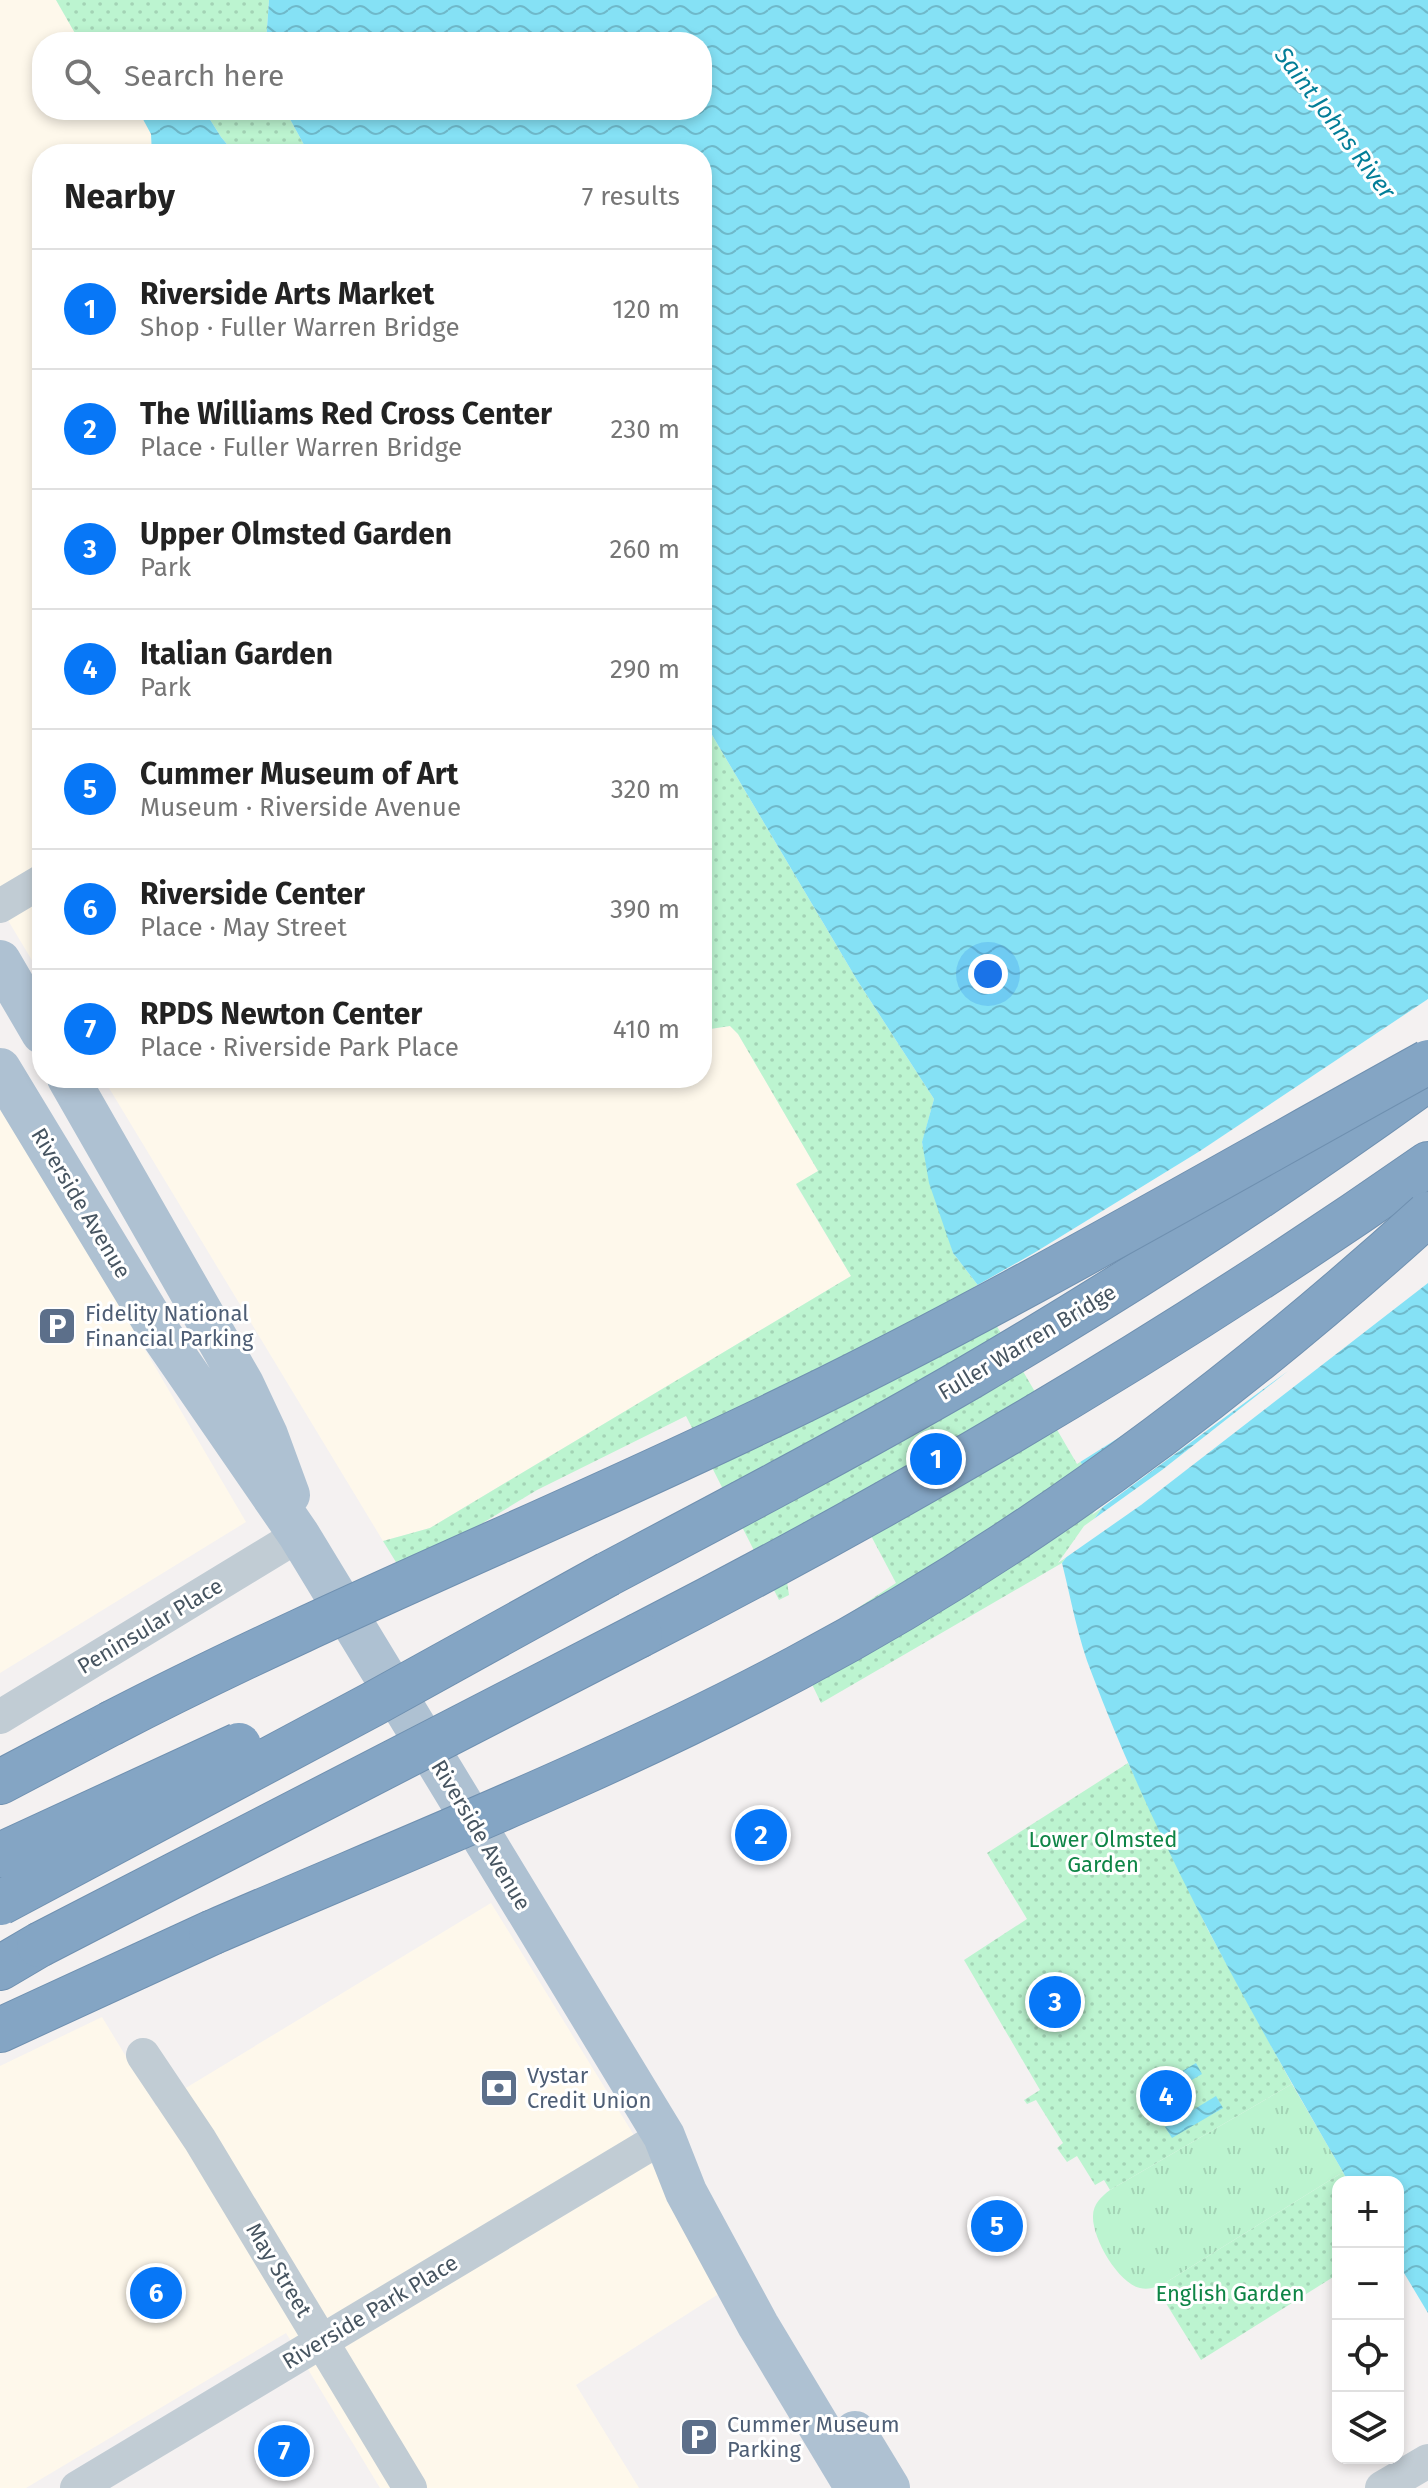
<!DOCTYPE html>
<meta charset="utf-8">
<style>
body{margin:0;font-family:"Fira Sans",sans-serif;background:#f2f2f2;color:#222}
.controls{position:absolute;right:24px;bottom:24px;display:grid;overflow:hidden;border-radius:16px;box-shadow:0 4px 12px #0003}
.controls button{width:72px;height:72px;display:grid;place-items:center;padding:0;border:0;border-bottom:2px solid #e0e0e0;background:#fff;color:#222;font:40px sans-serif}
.you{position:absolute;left:988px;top:974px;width:28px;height:28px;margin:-20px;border:6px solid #fff;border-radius:50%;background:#1a73e8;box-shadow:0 0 0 12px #1a73e833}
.badge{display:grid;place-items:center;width:52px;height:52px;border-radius:50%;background:#0777f7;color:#fff;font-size:26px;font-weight:700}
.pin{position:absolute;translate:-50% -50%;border:4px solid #fff;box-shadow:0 2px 8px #0006}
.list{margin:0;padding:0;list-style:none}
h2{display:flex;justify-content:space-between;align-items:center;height:104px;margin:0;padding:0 32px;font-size:34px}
h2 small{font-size:26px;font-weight:400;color:#767676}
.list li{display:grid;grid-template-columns:52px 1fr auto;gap:24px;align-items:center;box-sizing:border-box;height:120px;padding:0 32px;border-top:2px solid #e0e0e0}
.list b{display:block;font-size:30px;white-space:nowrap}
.list p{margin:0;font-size:26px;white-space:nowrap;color:#767676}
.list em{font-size:26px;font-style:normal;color:#767676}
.icon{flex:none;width:44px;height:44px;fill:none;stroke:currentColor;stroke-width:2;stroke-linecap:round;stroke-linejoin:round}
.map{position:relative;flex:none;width:1428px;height:2488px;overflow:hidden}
.search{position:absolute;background:#fff;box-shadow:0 4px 12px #0003;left:32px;top:32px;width:680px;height:88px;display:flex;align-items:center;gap:20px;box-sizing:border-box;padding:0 28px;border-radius:32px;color:#767676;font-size:30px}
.panel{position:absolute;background:#fff;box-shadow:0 4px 12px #0003;left:32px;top:144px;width:680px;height:944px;border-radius:32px}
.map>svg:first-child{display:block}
.commercial{fill:#fef8eb}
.grass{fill:url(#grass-tufts)}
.park{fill:url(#park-dots)}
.water{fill:url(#water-waves)}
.pier{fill:#f4f1f1}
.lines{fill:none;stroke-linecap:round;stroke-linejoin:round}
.highway-casing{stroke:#6f90b0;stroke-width:46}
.minor{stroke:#c1ccd4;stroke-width:34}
.major{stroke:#aec1d2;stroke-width:42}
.highway{stroke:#84a5c4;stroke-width:44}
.highway-bridge-casing{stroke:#6f90b0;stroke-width:46;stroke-linecap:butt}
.highway-bridge{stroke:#84a5c4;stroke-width:44}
.labels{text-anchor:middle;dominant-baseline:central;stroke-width:6;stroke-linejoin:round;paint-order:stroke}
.street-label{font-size:22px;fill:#475561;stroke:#fff}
.service-label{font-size:22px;fill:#4e5e75;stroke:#fff;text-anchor:start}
.park-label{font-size:22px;fill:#0e8546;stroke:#fff}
.water-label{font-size:24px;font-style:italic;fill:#037e98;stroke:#fff}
</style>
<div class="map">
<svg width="1428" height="2488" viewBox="0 0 1428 2488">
<defs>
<pattern id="grass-tufts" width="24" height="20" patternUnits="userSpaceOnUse" patternTransform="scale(2)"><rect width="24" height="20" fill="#bcf4d0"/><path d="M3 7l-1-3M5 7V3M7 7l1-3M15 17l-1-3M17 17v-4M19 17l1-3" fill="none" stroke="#a3d3b5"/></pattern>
<pattern id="park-dots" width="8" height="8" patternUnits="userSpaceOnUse" patternTransform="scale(2)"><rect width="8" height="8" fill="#bcf4d0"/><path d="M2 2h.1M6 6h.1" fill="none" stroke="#a3d3b5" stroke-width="1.8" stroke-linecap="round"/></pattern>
<pattern id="water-waves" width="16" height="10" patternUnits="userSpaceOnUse" patternTransform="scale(2)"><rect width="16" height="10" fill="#85e1f5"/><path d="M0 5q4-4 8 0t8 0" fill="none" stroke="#6fb9ca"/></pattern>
</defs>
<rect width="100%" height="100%" fill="#f4f1f1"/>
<!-- commercial -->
<path class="commercial" d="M 0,0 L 56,0 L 80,42 L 42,42 L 42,110 L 138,110 L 151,134 L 152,154 L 42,154 L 42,977 L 0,907 Z
M 702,1023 L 710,1029 L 730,1026 L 738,1034 L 818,1171 L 796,1185 L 851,1276 L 430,1528 L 383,1541 L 103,1078 L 702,1078 Z
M 0,1102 L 246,1522 L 0,1673 Z
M 491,1903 L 728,2288 L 576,2385 L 639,2488 L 380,2488 L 286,2333 L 26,2488 L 0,2488 L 0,2066 L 102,2017 L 156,2106 Z"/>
<!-- grass -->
<path class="grass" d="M 1292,2084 L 1343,2172 L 1165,2283 C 1157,2287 1149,2290 1140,2288 C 1118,2283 1092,2238 1093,2216 C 1093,2204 1102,2196 1110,2190 Z"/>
<!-- park -->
<path class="park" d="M 56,0 L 269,0 L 266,42 L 80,42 Z
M 204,110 L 285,110 L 309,154 L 235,154 L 221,137 Z
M 702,718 L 857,980 L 934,1099 L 922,1143 L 953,1253 L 977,1284 L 1105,1504 L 1062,1563 L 821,1703 L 795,1649 L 896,1583 L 860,1515 L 786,1575 L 789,1595 L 779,1600 L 686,1416 L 537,1490 L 402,1572 L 383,1541 L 430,1528 L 851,1276 L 796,1184 L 818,1171 L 738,1034 L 730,1026 L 710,1029 L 702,1023 Z
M 1128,1763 L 1208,1930 L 1292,2084 L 1110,2190 L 1104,2180 L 1095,2185 L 1077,2156 L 1067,2162 L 1057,2148 L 1063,2143 L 1036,2100 L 1027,2104 L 1024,2100 L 1040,2090 L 964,1960 L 1027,1919 L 987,1853 Z
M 1343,2172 L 1348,2182 L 1338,2182 L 1338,2274 L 1201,2360 L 1164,2300 L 1172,2294 L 1165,2283 Z"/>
<!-- water -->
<path class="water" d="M 269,0 L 1428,0 L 1428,2313 L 1398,2263 L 1398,2182 L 1348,2182 L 1343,2172 C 1250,2012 1158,1848 1092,1674 C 1078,1639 1071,1599 1062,1563 L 1105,1504 L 977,1284 L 953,1253 L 929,1183 L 922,1142 L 934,1099 L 857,980 L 702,718 L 702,154 L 309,154 L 285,110 L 702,110 L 702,42 L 266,42 Z
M 138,110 L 204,110 L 221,137 L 235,154 L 152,154 L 151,134 Z
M 1196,2063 L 1202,2074 L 1151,2104 L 1145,2093 Z
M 1216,2096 L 1223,2108 L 1172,2138 L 1165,2127 Z"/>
<!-- pier -->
<path class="pier" d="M 1428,999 L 1428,1283 L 1141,1505 L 1058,1563 L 1084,1526 L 1162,1470 L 1288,1371 L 1092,1515 L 1174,1403 L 1077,1464 L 974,1287 L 1034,1253 L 1200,1151 Z"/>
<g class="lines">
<defs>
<path id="highway" d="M 608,1574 C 729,1510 851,1446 970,1377 C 1127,1285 1280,1186 1428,1079
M 640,1635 C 913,1495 1176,1340 1428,1164
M 0,1782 L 110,1724
M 0,1968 L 39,1945
M 0,2030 L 211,1933"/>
</defs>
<!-- highway casing -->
<use href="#highway" class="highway-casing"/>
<!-- minor -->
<path class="minor" d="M 0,906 L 42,881
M 0,1717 L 299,1535
M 143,2055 L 200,2140 L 410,2488
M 77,2488 L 664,2136
M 1382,2488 L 1428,2461"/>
<!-- major -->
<path class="major" d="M 0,961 L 42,1033
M 0,1069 L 160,1333 L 299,1535 L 664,2136 L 686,2192 L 758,2325 L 856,2488
M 68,1078 L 243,1384 L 267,1435 L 289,1495
M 855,2432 L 889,2488"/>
<!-- highway -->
<use href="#highway" class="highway"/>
<defs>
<path id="highway-bridge" d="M 110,1724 C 336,1607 574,1513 802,1401 C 1015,1297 1221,1176 1428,1062
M 0,1855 L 239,1745
M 0,1903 L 373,1704 L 608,1574
M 211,1933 C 407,1848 608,1769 797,1668 C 1027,1546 1236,1388 1428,1214
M 39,1945 L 640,1635"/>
</defs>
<!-- highway-bridge casing -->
<use href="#highway-bridge" class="highway-bridge-casing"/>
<!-- highway-bridge -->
<use href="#highway-bridge" class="highway-bridge"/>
</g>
<!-- icons -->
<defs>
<symbol id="parking-square" viewBox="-11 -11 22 22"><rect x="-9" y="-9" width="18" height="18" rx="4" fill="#5c6f8a" stroke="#fff"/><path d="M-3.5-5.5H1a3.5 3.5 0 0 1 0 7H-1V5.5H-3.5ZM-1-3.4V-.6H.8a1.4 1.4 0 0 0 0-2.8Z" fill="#fff"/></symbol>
<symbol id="bank-square" viewBox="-11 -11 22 22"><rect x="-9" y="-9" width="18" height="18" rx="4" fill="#5c6f8a" stroke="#fff"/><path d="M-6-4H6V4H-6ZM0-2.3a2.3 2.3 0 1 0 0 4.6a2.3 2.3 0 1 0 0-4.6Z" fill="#fff"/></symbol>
</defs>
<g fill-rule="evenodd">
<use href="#parking-square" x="35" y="1304" width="44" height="44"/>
<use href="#bank-square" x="477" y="2066" width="44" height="44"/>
<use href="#parking-square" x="677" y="2415" width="44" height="44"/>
</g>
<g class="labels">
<!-- street labels -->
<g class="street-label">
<text transform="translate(81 1203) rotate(59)">Riverside Avenue</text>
<text transform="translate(1027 1342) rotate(-31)">Fuller Warren Bridge</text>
<text transform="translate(150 1626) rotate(-31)">Peninsular Place</text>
<text transform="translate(481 1835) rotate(59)">Riverside Avenue</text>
<text transform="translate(279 2270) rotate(59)">May Street</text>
<text transform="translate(370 2312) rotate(-31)">Riverside Park Place</text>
</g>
<!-- service labels -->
<g class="service-label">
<text x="85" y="1313">Fidelity National<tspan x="85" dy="25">Financial Parking</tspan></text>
<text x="527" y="2075">Vystar<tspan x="527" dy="25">Credit Union</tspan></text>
<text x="727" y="2424">Cummer Museum<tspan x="727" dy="25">Parking</tspan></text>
</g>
<!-- park labels -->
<g class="park-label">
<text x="1103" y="1839">Lower Olmsted<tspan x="1103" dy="25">Garden</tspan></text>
<text x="1230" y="2293">English Garden</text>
</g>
<!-- water labels -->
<g class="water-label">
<text transform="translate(1335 123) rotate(53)">Saint Johns River</text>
</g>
</g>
</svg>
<div class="controls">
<button>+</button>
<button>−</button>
<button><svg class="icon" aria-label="locate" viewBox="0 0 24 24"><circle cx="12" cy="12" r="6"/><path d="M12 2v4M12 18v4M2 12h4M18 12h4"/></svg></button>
<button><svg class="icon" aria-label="layers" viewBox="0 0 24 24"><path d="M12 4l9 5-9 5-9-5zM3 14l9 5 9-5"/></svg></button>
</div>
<div class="you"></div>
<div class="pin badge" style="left:936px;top:1459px">1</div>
<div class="pin badge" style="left:761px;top:1835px">2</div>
<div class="pin badge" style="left:1055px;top:2002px">3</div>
<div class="pin badge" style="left:1166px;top:2096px">4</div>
<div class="pin badge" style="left:997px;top:2226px">5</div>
<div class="pin badge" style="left:156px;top:2293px">6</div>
<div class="pin badge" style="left:284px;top:2451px">7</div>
<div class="search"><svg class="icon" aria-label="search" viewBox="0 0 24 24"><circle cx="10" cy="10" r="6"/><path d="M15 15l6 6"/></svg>Search here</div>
<section class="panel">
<h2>Nearby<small>7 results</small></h2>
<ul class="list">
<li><span class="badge">1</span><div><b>Riverside Arts Market</b><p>Shop · Fuller Warren Bridge</p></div><em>120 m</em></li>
<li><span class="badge">2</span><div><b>The Williams Red Cross Center</b><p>Place · Fuller Warren Bridge</p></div><em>230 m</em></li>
<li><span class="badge">3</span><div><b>Upper Olmsted Garden</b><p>Park</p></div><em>260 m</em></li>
<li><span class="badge">4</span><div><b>Italian Garden</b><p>Park</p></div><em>290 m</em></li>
<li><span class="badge">5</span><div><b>Cummer Museum of Art</b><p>Museum · Riverside Avenue</p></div><em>320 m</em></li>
<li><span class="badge">6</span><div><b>Riverside Center</b><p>Place · May Street</p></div><em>390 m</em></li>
<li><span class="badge">7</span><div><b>RPDS Newton Center</b><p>Place · Riverside Park Place</p></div><em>410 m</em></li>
</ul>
</section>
</div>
